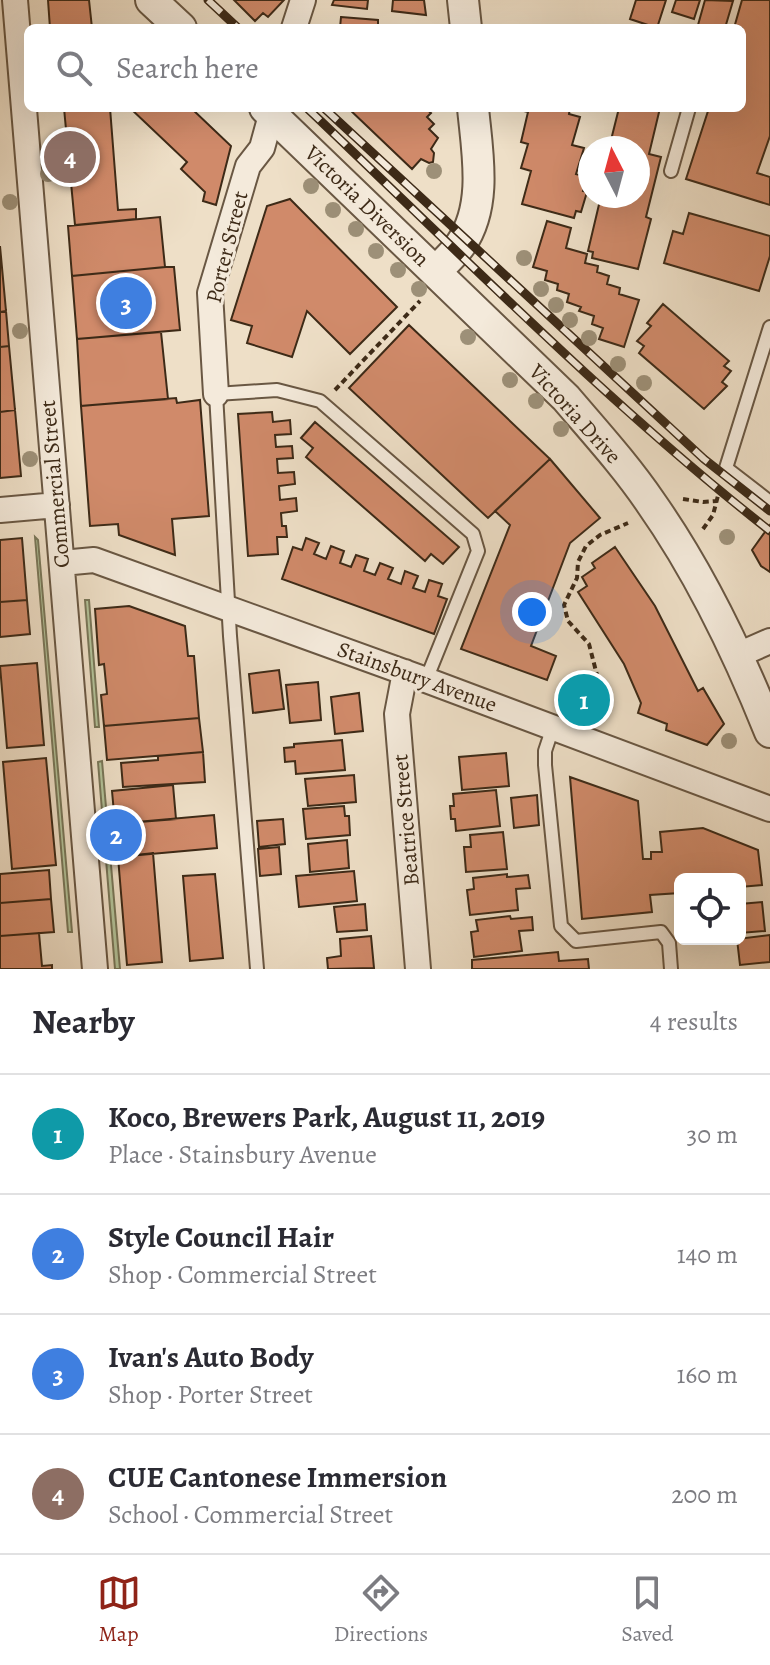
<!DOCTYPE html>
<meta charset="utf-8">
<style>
body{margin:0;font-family:Alegreya,serif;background:#f2f2f3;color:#2b2b33}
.controls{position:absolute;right:24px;bottom:24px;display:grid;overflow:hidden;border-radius:12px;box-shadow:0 8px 32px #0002}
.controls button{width:72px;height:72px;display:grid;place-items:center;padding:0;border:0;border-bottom:2px solid #e1e1e2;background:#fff;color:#2b2b33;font:40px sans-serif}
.compass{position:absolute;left:578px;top:136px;width:72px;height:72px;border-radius:50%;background:#fff;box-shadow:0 8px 32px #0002;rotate:354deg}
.you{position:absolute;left:532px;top:612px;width:28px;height:28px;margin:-20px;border:6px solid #fff;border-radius:50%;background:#1a73e8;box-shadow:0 0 0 12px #1a73e833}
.badge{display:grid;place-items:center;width:52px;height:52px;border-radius:50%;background:#8f2418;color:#fff;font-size:26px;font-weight:700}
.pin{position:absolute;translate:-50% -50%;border:4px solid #fff;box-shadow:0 2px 8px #0006}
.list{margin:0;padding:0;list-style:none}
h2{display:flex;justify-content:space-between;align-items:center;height:104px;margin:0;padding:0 32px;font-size:34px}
h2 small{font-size:26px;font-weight:400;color:#7c7c81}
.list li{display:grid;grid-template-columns:52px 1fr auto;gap:24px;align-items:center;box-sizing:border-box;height:120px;padding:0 32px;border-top:2px solid #e1e1e2}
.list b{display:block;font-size:30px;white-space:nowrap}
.list p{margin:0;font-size:26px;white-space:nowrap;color:#7c7c81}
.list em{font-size:26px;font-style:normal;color:#7c7c81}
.icon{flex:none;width:44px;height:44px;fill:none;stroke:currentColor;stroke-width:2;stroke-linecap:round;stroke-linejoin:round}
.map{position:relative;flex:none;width:770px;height:969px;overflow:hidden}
.search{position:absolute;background:#fff;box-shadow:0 8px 32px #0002;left:24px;right:24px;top:24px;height:88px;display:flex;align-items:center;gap:20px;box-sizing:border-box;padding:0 28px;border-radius:12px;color:#7c7c81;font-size:30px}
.sheet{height:584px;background:#fff}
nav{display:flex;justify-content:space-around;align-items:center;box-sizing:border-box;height:112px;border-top:2px solid #e1e1e2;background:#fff;font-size:22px;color:#7c7c81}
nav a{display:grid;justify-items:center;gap:4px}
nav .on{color:#8f2418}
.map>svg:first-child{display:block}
.green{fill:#b3c39a;stroke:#787658;stroke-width:2}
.building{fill:#d08a6a;stroke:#3d2a17;stroke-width:2}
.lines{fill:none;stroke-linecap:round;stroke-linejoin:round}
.service-casing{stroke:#695743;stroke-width:16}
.minor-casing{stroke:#695743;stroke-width:28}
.tertiary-casing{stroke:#695743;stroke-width:34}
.path{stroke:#3d2a17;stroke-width:4;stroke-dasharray:6 4;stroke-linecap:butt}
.service{stroke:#f4eadb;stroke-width:12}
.minor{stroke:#f4eadb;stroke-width:24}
.tertiary{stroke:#f4eadb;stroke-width:30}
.rail-casing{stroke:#3d2a17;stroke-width:9}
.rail{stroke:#f4eadb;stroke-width:6;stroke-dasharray:18;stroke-linecap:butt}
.tree{fill:#9d9078}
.labels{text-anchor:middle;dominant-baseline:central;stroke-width:6;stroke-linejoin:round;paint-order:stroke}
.street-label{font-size:22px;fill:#3d2a17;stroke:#f4eadb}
</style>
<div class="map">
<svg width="770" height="969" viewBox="0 0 770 969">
<rect width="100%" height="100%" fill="#eedfc7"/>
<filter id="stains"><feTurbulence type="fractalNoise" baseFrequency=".0025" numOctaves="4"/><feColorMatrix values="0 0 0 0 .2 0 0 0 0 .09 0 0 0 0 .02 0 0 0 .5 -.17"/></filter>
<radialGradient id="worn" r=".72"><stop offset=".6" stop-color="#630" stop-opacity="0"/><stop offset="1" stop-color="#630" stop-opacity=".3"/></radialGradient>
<!-- green -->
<path class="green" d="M 35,537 L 38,540 L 72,932 L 68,932 Z
M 85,600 L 89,600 L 99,727 L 95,727 Z
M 102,761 L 120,969 L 115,969 L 98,762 Z"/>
<!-- building -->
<path class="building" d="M 48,0 L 89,0 L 92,28 L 50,28 Z
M 234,0 L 284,0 L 268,17 L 263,13 L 255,21 Z
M 334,0 L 368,0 L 367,9 L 332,5 Z
M 393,0 L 424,0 L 426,15 L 392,11 Z
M 636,0 L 666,0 L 657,28 L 630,19 Z
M 676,0 L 700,0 L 694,19 L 672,12 Z
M 705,0 L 733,1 L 725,28 L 709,28 L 698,25 Z
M 742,0 L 770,0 L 770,136 L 757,173 L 770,177 L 770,205 L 686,179 L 709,108 L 742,108 L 742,28 L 734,28 Z
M 341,17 L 378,20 L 378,28 L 340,28 Z
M 64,108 L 110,108 L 118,210 L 136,209 L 136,219 L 75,225 Z
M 130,108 L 191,108 L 231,146 L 216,205 L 203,201 L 205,192 L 181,169 L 187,162 Z
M 348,108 L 425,108 L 431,113 L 427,117 L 434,124 L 429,129 L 438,138 L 431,149 L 434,153 L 433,162 L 429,163 L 421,159 L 412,169 Z
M 521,108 L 570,108 L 569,114 L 580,117 L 572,145 L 584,148 L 576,174 L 587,177 L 583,191 L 587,192 L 581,212 L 576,211 L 574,218 L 522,204 L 531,171 L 521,168 L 528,144 L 521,142 L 528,112 L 520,110 Z
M 619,108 L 660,108 L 649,154 L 661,157 L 646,217 L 651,219 L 638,269 L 592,258 L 593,252 L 588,251 L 601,196 L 638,196 L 638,148 L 609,148 Z
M 290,199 L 397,307 L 350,354 L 307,311 L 292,357 L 247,343 L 252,326 L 231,320 L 267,206 Z
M 689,213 L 770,236 L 770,256 L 759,291 L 664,263 L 673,231 L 683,234 Z
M 160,217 L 165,267 L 72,276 L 68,226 Z
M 547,221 L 571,228 L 566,248 L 587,254 L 585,263 L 598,266 L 597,272 L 609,276 L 607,284 L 620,288 L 619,294 L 639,300 L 624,347 L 599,339 L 603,328 L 592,324 L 594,316 L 579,311 L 581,307 L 567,302 L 569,294 L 557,290 L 558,284 L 545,280 L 547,271 L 533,267 Z
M 0,246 L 6,311 L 0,312 Z
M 165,267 L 174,267 L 180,330 L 77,339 L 72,276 Z
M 663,304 L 729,361 L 724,366 L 731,371 L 722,382 L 727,386 L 704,409 L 639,353 L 644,346 L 637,341 L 651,326 L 647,323 Z
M 6,311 L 9,346 L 0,347 L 0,312 Z
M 409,325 L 550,459 L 488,518 L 349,388 Z
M 161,332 L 168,399 L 81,406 L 77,339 Z
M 9,346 L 15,410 L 0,412 L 0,347 Z
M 176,398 L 177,403 L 200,400 L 209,516 L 172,519 L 175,555 L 119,535 L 118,524 L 90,526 L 81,406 Z
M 15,410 L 21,476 L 0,478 L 0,412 Z
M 272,412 L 273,422 L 290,420 L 291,434 L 275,435 L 276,447 L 292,446 L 293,458 L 277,459 L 278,473 L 294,472 L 295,484 L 279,486 L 280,500 L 296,498 L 297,511 L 281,513 L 282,526 L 286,526 L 287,537 L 277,537 L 278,554 L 248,556 L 238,414 Z
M 315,422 L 459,547 L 443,564 L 431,554 L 425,561 L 306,457 L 313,448 L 301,438 Z
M 550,459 L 600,518 L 570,543 L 531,646 L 556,656 L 547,680 L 461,649 L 510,525 L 495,511 Z
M 770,525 L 770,572 L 761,566 L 752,550 Z
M 22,538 L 27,600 L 0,602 L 0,540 Z
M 306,538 L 319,543 L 314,554 L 326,559 L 331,546 L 344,551 L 340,563 L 351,567 L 356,555 L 368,559 L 364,571 L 375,575 L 380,563 L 393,568 L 388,579 L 401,584 L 405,571 L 418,576 L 413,588 L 425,592 L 429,580 L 442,584 L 438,596 L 447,599 L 434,634 L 282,579 L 293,547 L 302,550 Z
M 615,547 L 655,606 L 698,691 L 703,688 L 724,724 L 707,745 L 666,730 L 667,724 L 638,713 L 641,703 L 624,664 L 578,592 L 587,586 L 582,577 L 595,568 L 592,563 Z
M 27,600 L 30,634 L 0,637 L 0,602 Z
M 129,606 L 185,626 L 188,656 L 194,656 L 199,718 L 104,726 L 101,695 L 107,694 L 104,664 L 99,665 L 95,609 Z
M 37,663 L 44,745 L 7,748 L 0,666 Z
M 279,670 L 284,709 L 253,713 L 249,674 Z
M 318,682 L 321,720 L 290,723 L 286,685 Z
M 359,693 L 363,731 L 335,734 L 331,697 Z
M 199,718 L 203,752 L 107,760 L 104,726 Z
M 342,740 L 345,770 L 296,774 L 295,761 L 285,762 L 284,748 L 294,747 L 294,744 Z
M 203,752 L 205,782 L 123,787 L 121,763 L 158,760 L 158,756 Z
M 506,753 L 509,786 L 462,790 L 459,757 Z
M 46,758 L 56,865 L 12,869 L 3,762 Z
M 354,775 L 356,802 L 308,806 L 305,779 Z
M 570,777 L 638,801 L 643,859 L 651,859 L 651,852 L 662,852 L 660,832 L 703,828 L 758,850 L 762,885 L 740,887 L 740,879 L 680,879 L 680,893 L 650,895 L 652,912 L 582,919 Z
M 173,785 L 176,819 L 115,824 L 112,791 Z
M 496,790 L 500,826 L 456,831 L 455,819 L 451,819 L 450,806 L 454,806 L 453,794 Z
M 537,795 L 539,825 L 514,828 L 511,798 Z
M 344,806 L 345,816 L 349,816 L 350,835 L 306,839 L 303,809 Z
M 214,815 L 217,848 L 118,857 L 115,824 Z
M 283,819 L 285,844 L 259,847 L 257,821 Z
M 503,832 L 507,869 L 466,872 L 464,847 L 471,847 L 470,835 Z
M 347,840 L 349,868 L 310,872 L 308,844 Z
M 279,847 L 281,874 L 260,876 L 258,849 Z
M 153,853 L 162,962 L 127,965 L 118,857 Z
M 49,870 L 51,899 L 0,903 L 0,874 Z
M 354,871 L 357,901 L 299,907 L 296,876 Z
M 215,874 L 223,958 L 190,961 L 183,876 Z
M 507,874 L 507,877 L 528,875 L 530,888 L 516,889 L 518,910 L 470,915 L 467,890 L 474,889 L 473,878 Z
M 51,899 L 54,932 L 0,936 L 0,903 Z
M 762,902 L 765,931 L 740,933 L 740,904 Z
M 365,904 L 367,930 L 337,932 L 334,907 Z
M 510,916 L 511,919 L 532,917 L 533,930 L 519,931 L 522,951 L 474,957 L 471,932 L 478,931 L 476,920 Z
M 39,933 L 42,966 L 52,965 L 52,969 L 0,969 L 0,936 Z
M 770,935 L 770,962 L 740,965 L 737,939 Z
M 371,936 L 374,968 L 328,969 L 327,958 L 341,956 L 340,939 Z
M 558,952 L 559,961 L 588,959 L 589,969 L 472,969 L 472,960 Z"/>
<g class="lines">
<defs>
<path id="service" d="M 671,171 L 689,108
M 770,327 L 726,468 L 770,502
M 553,727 L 545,751 L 545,765 L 561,926 L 576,941 L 661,932 L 669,943 L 671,969
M 257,969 L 230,636 L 216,394 L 277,390 L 320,401 L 473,534 L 478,551 L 426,680"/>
<path id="minor" d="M 15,0 L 95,969
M 294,28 L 303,0
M 216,394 L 210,293 L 248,166 L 262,148 L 273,108
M 0,510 L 57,505
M 62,563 L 94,560 L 426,680 L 770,809
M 738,655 L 770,641
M 405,672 L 397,714 L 418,969"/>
<path id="tertiary" d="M 151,0 L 181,28
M 463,0 L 466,28
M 265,108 L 566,398 C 595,432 626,466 651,503 C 701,574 738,652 770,732
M 435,272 C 444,263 454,254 461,244 C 488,205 477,151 473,108"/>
</defs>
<!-- service casing -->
<use href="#service" class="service-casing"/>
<!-- minor casing -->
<use href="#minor" class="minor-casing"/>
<!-- tertiary casing -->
<use href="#tertiary" class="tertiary-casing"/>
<!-- path -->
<path class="path" d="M 335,390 L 420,301
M 683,499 L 703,502 L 717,501
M 703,529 L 713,515 L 721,484
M 573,705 L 578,694 L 585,693
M 588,711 L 590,699 L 585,693 L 598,679 L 589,644 L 568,621 L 564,605 L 577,578 L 578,562 L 586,546 L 600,535 L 628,523"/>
<!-- service -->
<use href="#service" class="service"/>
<!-- minor -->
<use href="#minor" class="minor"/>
<!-- tertiary -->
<use href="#tertiary" class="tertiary"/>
<defs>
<path id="rail" d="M 208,0 L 238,28
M 307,108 C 458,251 606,402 770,531
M 324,108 L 704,459 L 770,511"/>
</defs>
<!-- rail casing -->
<use href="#rail" class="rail-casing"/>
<!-- rail -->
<use href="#rail" class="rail"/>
</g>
<!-- trees -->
<g class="tree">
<circle cx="434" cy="171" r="8"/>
<circle cx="48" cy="174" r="8"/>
<circle cx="311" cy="186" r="8"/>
<circle cx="10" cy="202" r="8"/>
<circle cx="333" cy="210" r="8"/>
<circle cx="356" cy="229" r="8"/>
<circle cx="376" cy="251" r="8"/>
<circle cx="524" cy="258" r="8"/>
<circle cx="398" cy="270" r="8"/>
<circle cx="419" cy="289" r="8"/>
<circle cx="541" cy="289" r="8"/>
<circle cx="556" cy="305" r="8"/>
<circle cx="570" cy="320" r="8"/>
<circle cx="20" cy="331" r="8"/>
<circle cx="468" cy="337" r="8"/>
<circle cx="589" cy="338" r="8"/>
<circle cx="618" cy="364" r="8"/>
<circle cx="510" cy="380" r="8"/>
<circle cx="644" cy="383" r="8"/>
<circle cx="536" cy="401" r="8"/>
<circle cx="561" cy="429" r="8"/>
<circle cx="30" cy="459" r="8"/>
<circle cx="727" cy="537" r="8"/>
<circle cx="729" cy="741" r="8"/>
</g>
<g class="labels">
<!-- street labels -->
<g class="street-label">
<text transform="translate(367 206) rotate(44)">Victoria Diversion</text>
<text transform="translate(227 247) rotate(-76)">Porter Street</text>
<text transform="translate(575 414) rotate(48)">Victoria Drive</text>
<text transform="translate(55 484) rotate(-95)">Commercial Street</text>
<text transform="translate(417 677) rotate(20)">Stainsbury Avenue</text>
<text transform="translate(406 820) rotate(-95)">Beatrice Street</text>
</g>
</g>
<rect width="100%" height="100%" filter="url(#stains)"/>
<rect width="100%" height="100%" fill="url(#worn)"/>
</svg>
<div class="controls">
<button><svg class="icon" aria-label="locate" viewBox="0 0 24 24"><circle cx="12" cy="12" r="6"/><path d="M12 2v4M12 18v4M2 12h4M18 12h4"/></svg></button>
</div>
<svg class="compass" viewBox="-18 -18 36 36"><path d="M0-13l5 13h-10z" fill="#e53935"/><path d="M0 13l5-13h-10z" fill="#7c7c81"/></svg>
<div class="you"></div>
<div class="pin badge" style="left:584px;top:700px;background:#0f9aa8">1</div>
<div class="pin badge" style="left:116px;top:835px;background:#3f7fe0">2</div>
<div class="pin badge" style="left:126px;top:303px;background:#3f7fe0">3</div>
<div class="pin badge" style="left:70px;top:157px;background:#8d6e63">4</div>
<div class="search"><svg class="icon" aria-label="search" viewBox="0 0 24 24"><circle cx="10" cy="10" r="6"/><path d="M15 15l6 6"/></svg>Search here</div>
</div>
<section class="sheet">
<h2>Nearby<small>4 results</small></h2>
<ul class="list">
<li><span class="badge" style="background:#0f9aa8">1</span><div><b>Koco, Brewers Park, August 11, 2019</b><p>Place · Stainsbury Avenue</p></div><em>30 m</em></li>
<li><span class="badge" style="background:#3f7fe0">2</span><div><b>Style Council Hair</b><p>Shop · Commercial Street</p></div><em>140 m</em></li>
<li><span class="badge" style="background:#3f7fe0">3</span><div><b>Ivan's Auto Body</b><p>Shop · Porter Street</p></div><em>160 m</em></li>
<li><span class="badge" style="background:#8d6e63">4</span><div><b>CUE Cantonese Immersion</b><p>School · Commercial Street</p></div><em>200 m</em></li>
</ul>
</section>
<nav>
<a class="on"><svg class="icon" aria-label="map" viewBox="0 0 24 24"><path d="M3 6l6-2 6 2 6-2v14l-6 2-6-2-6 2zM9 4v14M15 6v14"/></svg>Map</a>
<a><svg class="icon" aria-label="directions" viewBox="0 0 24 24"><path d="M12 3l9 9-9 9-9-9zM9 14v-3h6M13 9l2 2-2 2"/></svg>Directions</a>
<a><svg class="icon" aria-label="saved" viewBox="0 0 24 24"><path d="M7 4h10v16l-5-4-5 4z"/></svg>Saved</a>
</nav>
